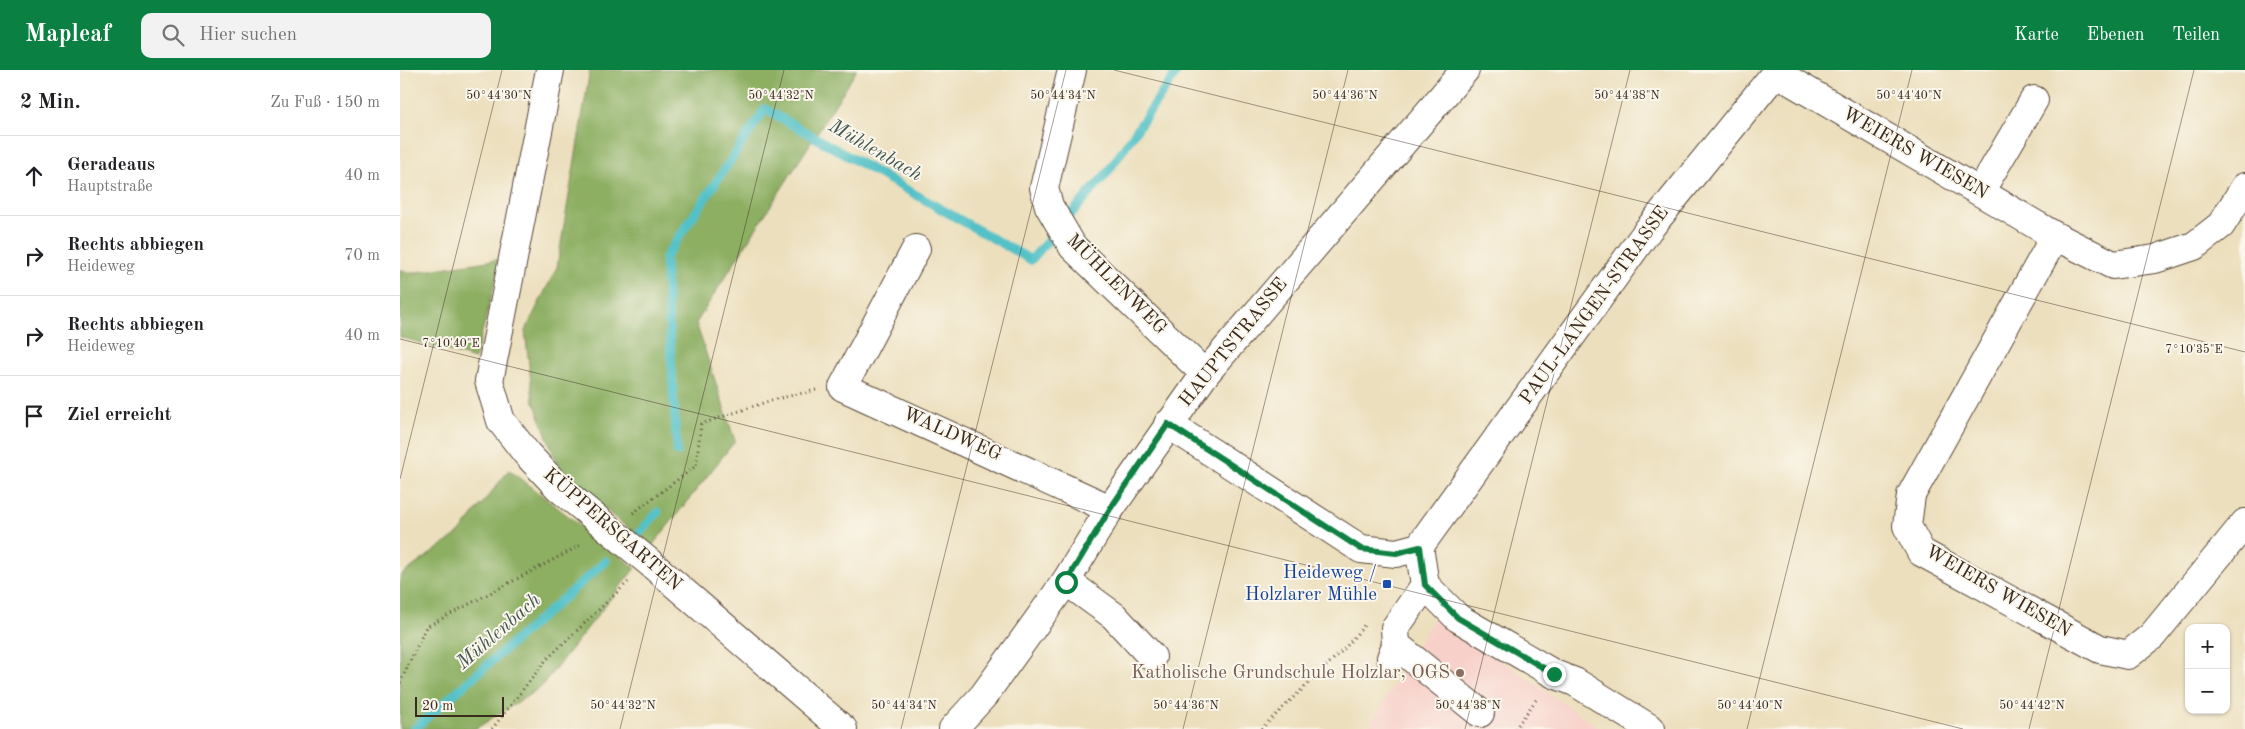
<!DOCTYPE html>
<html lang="de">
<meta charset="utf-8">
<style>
body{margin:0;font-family:"Old Standard TT",serif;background:#f2f2f2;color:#202124}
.controls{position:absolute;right:15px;bottom:15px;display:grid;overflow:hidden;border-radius:10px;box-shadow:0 1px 4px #0004}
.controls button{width:45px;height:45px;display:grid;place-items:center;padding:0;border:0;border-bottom:1px solid #e0e0e0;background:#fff;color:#202124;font:25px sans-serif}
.scale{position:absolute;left:15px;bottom:12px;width:89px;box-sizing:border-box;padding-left:5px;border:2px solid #3b2a1e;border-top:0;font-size:14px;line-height:18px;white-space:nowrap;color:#3b2a1e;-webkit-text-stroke:4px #fbf7ec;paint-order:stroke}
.stop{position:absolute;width:15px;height:15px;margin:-11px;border:4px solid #0b8043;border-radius:50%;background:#fff}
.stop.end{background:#0b8043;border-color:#fff;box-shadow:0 1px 5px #0008}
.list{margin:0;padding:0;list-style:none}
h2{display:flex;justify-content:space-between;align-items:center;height:65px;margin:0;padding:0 20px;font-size:21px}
h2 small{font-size:16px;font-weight:400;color:#757577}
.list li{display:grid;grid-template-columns:32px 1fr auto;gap:15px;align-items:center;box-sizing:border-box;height:80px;padding:0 20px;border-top:1px solid #e0e0e0}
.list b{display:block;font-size:19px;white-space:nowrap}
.list p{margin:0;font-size:16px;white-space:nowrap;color:#757577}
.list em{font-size:16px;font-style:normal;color:#757577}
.icon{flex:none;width:28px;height:28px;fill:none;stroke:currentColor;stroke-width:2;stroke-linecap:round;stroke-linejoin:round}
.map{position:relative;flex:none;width:1845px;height:659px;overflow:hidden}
header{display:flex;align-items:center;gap:30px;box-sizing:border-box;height:70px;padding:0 25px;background:#0b8043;color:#fff}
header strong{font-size:24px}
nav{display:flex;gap:28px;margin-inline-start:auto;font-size:18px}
.search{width:350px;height:45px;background:#f2f2f2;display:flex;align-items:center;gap:12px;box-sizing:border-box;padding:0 18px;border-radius:10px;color:#757577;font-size:19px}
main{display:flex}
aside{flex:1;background:#fff}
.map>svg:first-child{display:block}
.built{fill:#f7d0c9}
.forest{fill:#8caf62;stroke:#646c40}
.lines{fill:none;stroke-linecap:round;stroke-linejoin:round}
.stream{stroke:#52c1c7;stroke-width:9}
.minor-casing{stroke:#564536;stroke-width:30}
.major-casing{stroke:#564536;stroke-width:30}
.path{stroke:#564536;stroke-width:3;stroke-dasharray:1 4;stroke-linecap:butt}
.minor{stroke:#fff;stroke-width:28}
.major{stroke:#fff;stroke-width:28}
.route{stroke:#0b8043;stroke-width:6}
.ticks{fill:none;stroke:#3b2a1e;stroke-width:1;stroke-opacity:0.45}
.transit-dot{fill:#1a4fb4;stroke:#fbf7ec;stroke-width:2}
.education-dot{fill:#8d6e63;stroke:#fbf7ec;stroke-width:2}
.labels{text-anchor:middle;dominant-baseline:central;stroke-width:4;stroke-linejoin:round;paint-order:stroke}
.street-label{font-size:19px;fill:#3b2a1e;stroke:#fbf7ec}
.transit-label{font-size:19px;fill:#164399;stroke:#fbf7ec;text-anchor:end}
.education-label{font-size:19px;fill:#785e54;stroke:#fbf7ec;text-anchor:end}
.water-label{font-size:20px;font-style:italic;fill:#425751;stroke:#fbf7ec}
.ticks-label{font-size:12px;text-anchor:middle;fill:#3b2a1e;stroke:#fbf7ec;stroke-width:4;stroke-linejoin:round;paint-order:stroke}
</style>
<header>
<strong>Mapleaf</strong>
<div class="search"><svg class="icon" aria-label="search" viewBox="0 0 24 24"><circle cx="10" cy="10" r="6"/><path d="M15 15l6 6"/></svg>Hier suchen</div>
<nav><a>Karte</a><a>Ebenen</a><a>Teilen</a></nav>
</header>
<main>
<aside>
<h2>2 Min.<small>Zu Fuß · 150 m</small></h2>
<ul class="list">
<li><svg class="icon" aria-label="ahead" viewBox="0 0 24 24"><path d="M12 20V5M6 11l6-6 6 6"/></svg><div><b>Geradeaus</b><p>Hauptstraße</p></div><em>40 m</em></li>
<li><svg class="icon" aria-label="right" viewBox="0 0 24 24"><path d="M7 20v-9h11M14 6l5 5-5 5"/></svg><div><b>Rechts abbiegen</b><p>Heideweg</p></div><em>70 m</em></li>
<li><svg class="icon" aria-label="right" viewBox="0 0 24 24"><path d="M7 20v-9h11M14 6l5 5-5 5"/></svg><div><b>Rechts abbiegen</b><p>Heideweg</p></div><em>40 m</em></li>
<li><svg class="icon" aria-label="arrive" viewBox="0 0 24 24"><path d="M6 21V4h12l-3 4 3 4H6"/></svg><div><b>Ziel erreicht</b></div></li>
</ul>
</aside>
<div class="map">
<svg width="1845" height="659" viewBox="0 0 1845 659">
<rect width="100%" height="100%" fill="#fbf7ec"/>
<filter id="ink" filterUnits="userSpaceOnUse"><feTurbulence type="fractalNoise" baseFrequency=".02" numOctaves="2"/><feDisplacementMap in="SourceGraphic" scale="10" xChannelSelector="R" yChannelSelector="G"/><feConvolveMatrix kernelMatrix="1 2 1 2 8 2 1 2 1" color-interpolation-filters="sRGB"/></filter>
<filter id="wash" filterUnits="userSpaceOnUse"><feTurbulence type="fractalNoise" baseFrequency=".0096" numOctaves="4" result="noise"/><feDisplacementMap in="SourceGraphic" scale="20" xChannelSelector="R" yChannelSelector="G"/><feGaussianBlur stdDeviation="1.12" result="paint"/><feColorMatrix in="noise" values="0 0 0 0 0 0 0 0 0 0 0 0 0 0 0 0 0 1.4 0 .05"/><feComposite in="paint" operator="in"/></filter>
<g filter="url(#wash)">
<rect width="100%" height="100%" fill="#ecdfbd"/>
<!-- built -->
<path class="built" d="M 1035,546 L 1201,659 L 968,659 Z"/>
<!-- forest -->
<path class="forest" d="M 190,0 L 457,0 L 296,253 L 335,371 L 252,476 L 214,447 L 158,396 L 133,329 L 125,261 L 157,197 Z
M 101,189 L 75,289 L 0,267 L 0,199 L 10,203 Z
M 109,400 L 235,498 L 140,618 L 75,659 L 0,659 L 0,506 L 59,463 Z"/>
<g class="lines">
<!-- stream -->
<path class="stream" d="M 277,382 L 265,188 L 365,39 L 631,190 L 707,103 L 778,0
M 240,462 L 258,442
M 14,659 L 206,491"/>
</g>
</g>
<g filter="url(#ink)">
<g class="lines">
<defs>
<path id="minor" d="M 150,0 L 89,311 L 101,351 L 127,384 L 159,418 L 249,492 L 443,659
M 672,0 L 644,118 L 649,136 L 673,177 L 805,304
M 1375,2 L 1655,166 L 1713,195 L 1755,189 L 1794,176 L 1821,155 L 1845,117
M 1580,122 L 1634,30
M 1655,166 L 1511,425 L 1507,456 L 1521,482 L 1700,579 L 1728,585 L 1752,566 L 1845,453
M 516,179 L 443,317 L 710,439
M 768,354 L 961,479 L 996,483 L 1019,477
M 1019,477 L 1248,160 L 1378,0
M 1019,477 L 1025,515 L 1058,548 L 1154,604 L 1175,612 L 1251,659
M 666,511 L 714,546 L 752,587
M 996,575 L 1080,643
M 991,588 L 996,575 L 995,558 L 1025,515"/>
<path id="major" d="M 553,659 L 584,625 L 666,511 L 710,439 L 805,304 L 1065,0"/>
</defs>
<!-- minor casing -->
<use href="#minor" class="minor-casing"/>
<!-- major casing -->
<use href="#major" class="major-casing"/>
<!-- path -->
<path class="path" d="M 233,443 L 296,396 L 301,354 L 372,330 L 416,320
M 0,613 L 26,557 L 183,474
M 92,659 L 146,590 L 228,512
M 861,659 L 945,578 L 966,553
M 1115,659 L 1138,627"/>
<!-- minor -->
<use href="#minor" class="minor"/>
<!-- major -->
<use href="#major" class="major"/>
</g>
</g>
<g class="lines" filter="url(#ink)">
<!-- route -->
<path class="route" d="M 666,512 L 710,439 L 768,354 L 961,479 L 996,483 L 1020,477 L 1025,515 L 1058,548 L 1154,604"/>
</g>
<!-- ticks -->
<path class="ticks" d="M 714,0 L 1845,282M 0,269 L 1563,659M 0,409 L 102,0M 220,659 L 384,0M 501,659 L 666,0M 783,659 L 948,0M 1065,659 L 1230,0M 1347,659 L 1512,0M 1629,659 L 1794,0"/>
<!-- markers -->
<rect class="transit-dot" x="982" y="509" width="10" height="10" rx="2.5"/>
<circle class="education-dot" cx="1060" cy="603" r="5"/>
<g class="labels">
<!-- street labels -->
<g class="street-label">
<text transform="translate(1515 84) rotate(30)">WEIERS WIESEN</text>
<text transform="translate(716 215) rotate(45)">MÜHLENWEG</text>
<text transform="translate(1195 236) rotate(-54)">PAUL-LANGEN-STRASSE</text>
<text transform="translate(834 273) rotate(-51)">HAUPTSTRASSE</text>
<text transform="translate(552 365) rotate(24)">WALDWEG</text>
<text transform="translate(212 460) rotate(41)">KÜPPERSGARTEN</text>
<text transform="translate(1598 522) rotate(30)">WEIERS WIESEN</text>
</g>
<!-- transit labels -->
<g class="transit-label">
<text x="977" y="503">Heideweg /<tspan x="977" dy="22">Holzlarer Mühle</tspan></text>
</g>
<!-- education labels -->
<g class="education-label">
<text x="1050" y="603">Katholische Grundschule Holzlar, OGS</text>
</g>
<!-- water labels -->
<g class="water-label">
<text transform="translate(475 81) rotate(30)">Mühlenbach</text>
<text transform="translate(99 562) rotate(-41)">Mühlenbach</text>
</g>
</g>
<g class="ticks-label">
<text x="99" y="29">50°44'30"N</text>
<text x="381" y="29">50°44'32"N</text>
<text x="663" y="29">50°44'34"N</text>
<text x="945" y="29">50°44'36"N</text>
<text x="1227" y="29">50°44'38"N</text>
<text x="1509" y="29">50°44'40"N</text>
<text x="51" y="277">7°10'40"E</text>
<text x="1794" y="283">7°10'35"E</text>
<text x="223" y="639">50°44'32"N</text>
<text x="504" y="639">50°44'34"N</text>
<text x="786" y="639">50°44'36"N</text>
<text x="1068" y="639">50°44'38"N</text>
<text x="1350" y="639">50°44'40"N</text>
<text x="1632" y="639">50°44'42"N</text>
</g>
</svg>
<div class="controls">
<button>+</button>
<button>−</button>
</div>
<div class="scale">20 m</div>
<div class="stop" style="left:666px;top:512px"></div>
<div class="stop end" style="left:1154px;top:604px"></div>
</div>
</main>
